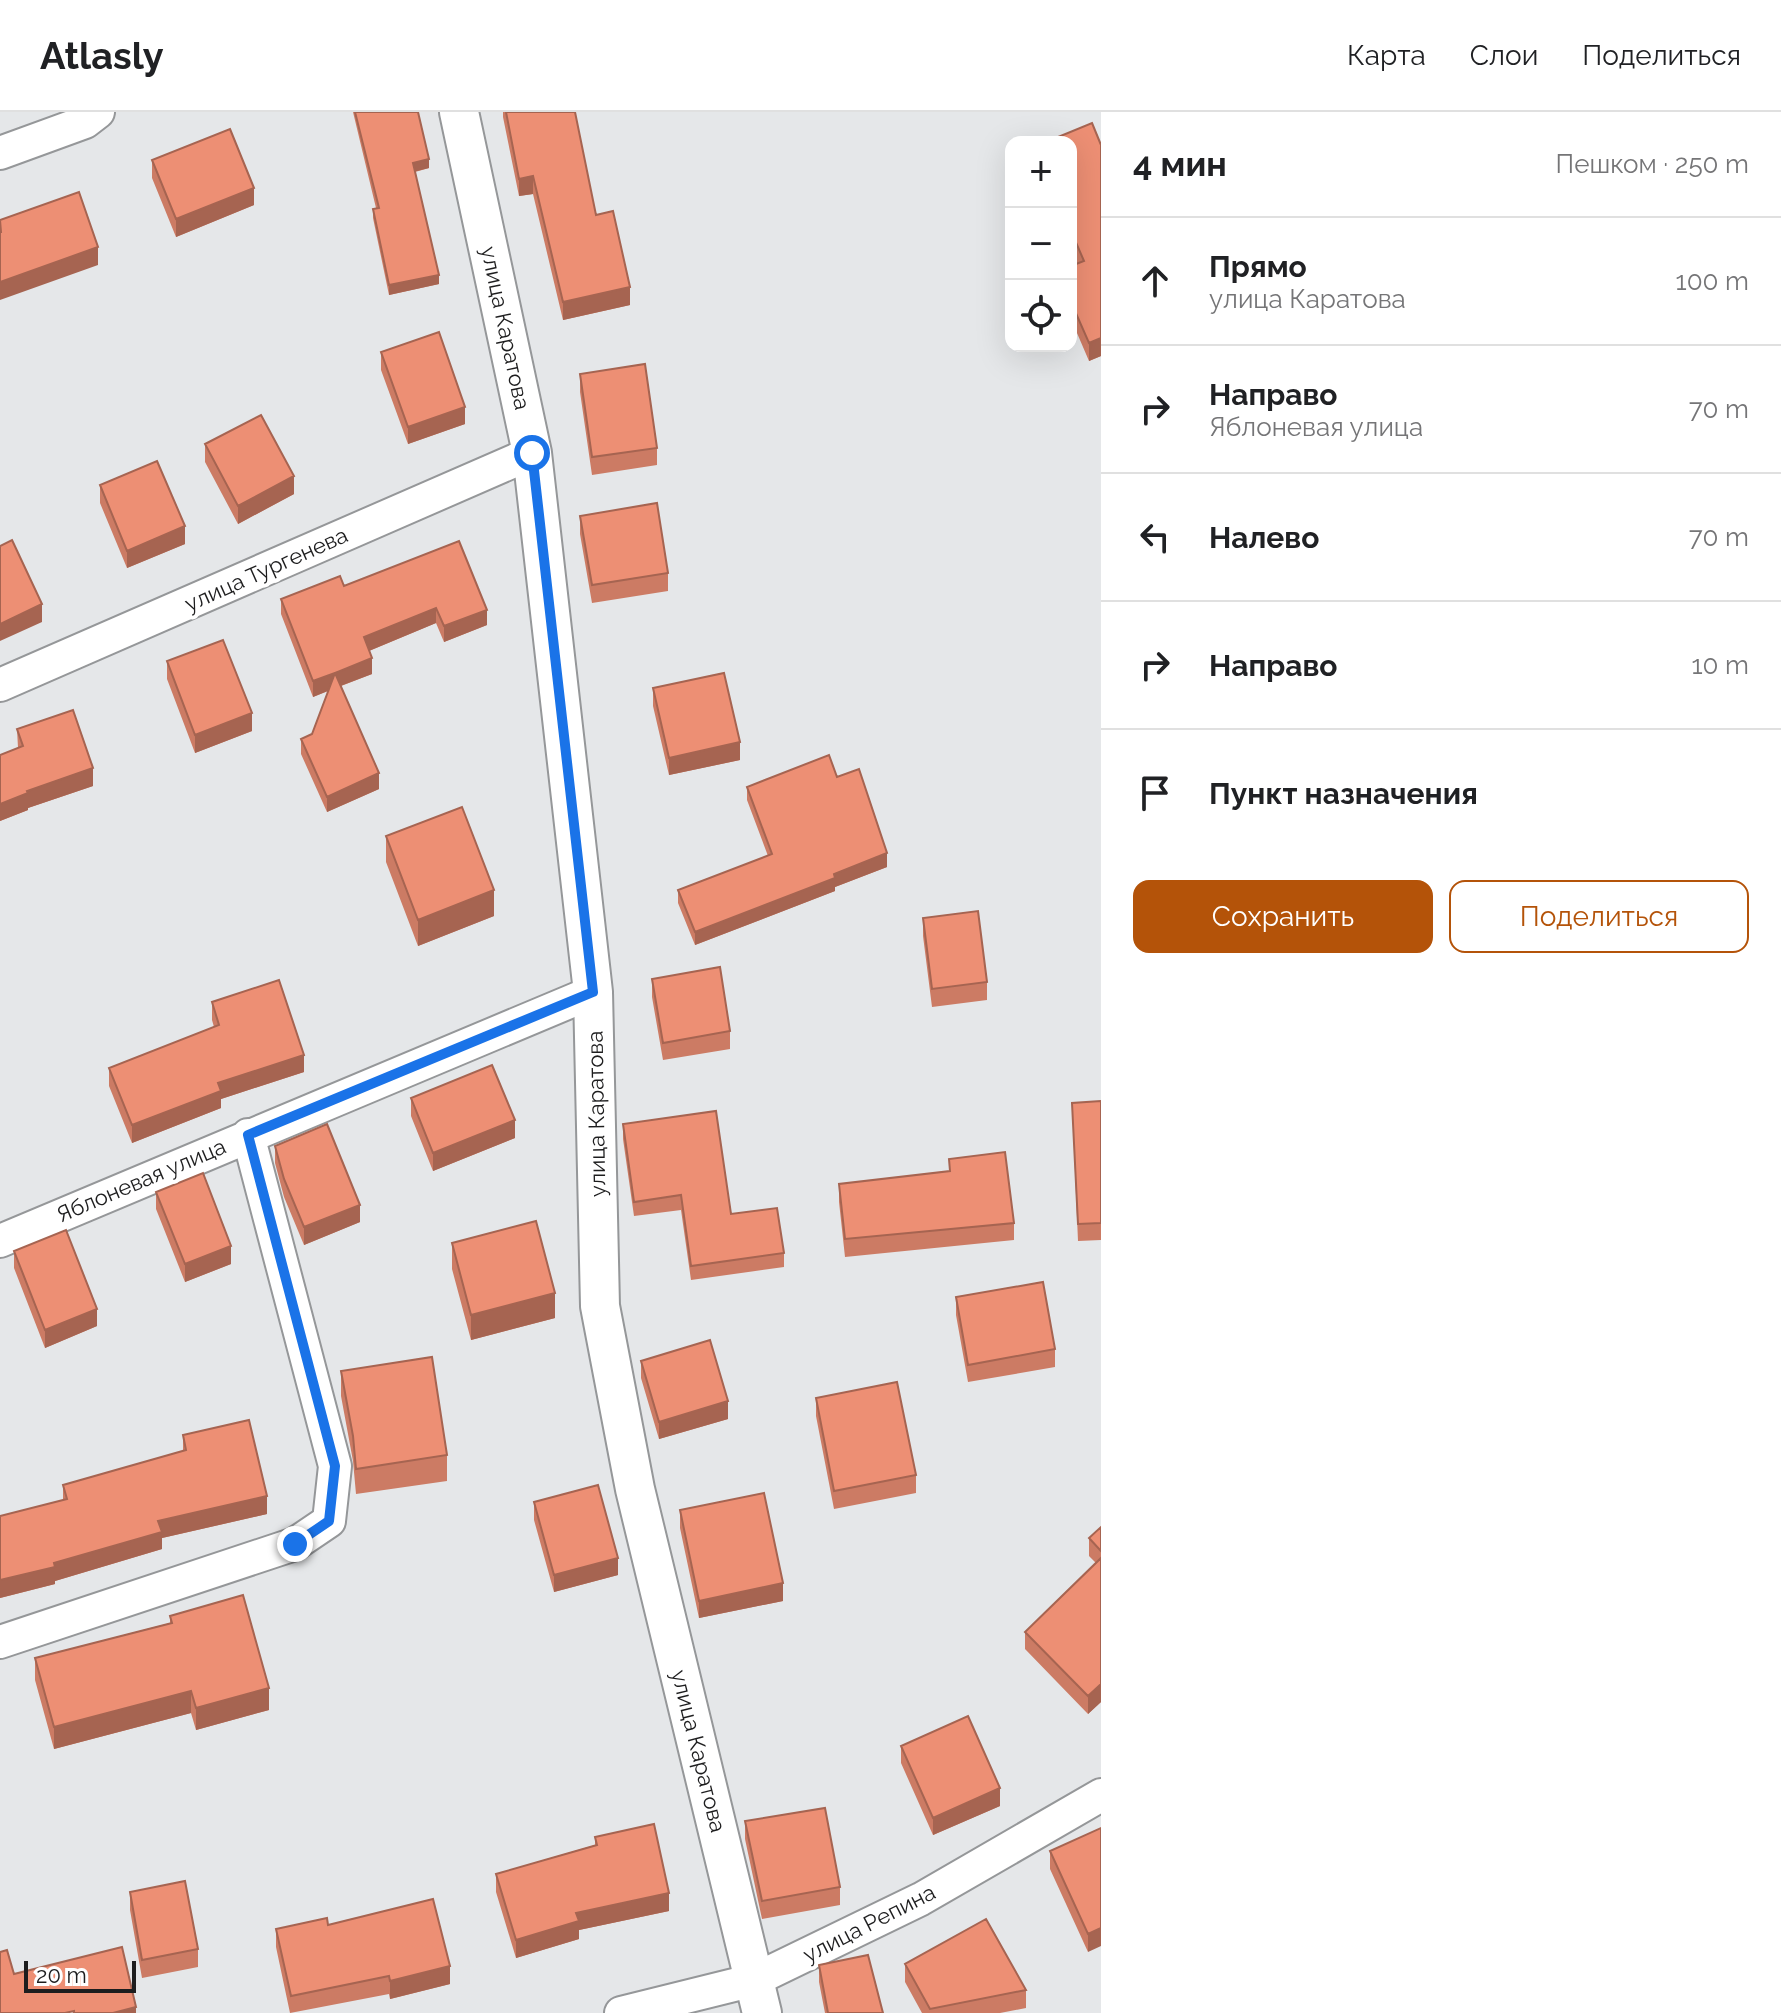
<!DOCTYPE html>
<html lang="ru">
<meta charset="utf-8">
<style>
body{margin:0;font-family:Raleway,sans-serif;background:#f6f6f6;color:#202124}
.controls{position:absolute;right:24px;top:24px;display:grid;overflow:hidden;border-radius:16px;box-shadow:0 8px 32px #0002}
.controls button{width:72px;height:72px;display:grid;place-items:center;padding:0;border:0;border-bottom:2px solid #e0e0e0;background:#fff;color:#202124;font:40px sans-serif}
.scale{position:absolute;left:24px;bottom:20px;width:112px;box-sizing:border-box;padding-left:8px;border:4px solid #1d1d1e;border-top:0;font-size:22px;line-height:28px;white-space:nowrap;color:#1d1d1e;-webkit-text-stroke:6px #fff;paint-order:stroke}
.stop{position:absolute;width:24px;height:24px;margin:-18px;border:6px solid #1a73e8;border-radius:50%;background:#fff}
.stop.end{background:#1a73e8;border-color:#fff;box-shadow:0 2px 8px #0008}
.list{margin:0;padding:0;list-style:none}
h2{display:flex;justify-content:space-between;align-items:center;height:104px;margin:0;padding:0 32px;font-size:34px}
h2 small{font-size:26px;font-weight:400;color:#757577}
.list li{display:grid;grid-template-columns:52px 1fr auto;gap:24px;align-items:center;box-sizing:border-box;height:128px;padding:0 32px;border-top:2px solid #e0e0e0}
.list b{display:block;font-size:30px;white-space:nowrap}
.list p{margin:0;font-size:26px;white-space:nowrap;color:#757577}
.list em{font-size:26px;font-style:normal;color:#757577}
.actions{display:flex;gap:16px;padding:24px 32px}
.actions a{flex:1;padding:18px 0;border:2px solid #b45309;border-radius:16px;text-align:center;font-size:28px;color:#b45309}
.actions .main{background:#b45309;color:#fff}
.icon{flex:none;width:44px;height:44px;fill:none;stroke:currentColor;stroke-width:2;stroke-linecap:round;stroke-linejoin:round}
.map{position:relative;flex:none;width:1101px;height:1901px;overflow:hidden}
header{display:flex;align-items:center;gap:48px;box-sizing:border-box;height:112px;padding:0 40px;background:#fff;border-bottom:2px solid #e0e0e0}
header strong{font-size:38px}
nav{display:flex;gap:44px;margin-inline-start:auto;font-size:28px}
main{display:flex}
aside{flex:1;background:#fff}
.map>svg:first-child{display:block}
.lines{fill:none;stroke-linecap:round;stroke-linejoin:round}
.minor-casing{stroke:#959799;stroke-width:36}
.tertiary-casing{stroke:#959799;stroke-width:42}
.minor{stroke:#fff;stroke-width:32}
.tertiary{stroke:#fff;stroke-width:38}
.wall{fill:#cc7b64}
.shaded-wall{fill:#a66451}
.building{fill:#ed8f74;stroke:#a66451;stroke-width:2}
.route{stroke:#1a73e8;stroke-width:10}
.labels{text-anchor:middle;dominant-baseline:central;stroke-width:8;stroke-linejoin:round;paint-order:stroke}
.street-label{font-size:22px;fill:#1d1d1e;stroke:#fff}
</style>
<header>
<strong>Atlasly</strong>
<nav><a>Карта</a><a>Слои</a><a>Поделиться</a></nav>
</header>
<main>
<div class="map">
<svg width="1101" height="1901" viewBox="0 0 1101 1901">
<rect width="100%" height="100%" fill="#e5e7e9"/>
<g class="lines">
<defs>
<path id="minor" d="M 0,41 L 85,10 L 98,0
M 0,573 L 532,341
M 0,1129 L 593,880
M 0,1530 L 295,1432 L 329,1409 L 335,1354 L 248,1023
M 621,1901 L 754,1868 L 921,1787 L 1101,1683"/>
<path id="tertiary" d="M 459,0 L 532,341 L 593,880 L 600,1194 L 635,1377 L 762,1901"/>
</defs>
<!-- minor casing -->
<use href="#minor" class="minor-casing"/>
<!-- tertiary casing -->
<use href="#tertiary" class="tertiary-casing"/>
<!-- minor -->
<use href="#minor" class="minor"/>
<!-- tertiary -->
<use href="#tertiary" class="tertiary"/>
</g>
<!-- wall -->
<path class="wall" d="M 353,0 L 418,0 L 429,56 L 415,60 L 439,172 L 389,183 L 373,106 L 373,97 L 376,96 Z
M 503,0 L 575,0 L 596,103 L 630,193 L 563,208 L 533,82 L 519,84 L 503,5 Z
M 1071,30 L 1101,33 L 1101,244 L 1089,249 L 1071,207 L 1071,154 L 1077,152 L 1071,137 Z
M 152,48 L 254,93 L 176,125 L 152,66 Z
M 381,240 L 465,312 L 408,332 L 381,258 Z
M 580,262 L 657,336 L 657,353 L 592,363 L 580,280 Z
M 205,332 L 294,382 L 238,412 L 205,350 Z
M 100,373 L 185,432 L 127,456 L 100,391 Z
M 580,404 L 668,461 L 668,479 L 592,491 L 580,422 Z
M 459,429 L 487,513 L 444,530 L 436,511 L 369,539 L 372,562 L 341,574 L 379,677 L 327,700 L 301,642 L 301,627 L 312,622 L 328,579 L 313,585 L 281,502 L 281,487 L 344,474 Z
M 167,549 L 252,619 L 195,641 L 167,567 Z
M 653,576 L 740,648 L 669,663 L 653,594 Z
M 17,617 L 93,674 L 28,696 L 28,698 L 0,709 L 0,643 L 18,636 Z
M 837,665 L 887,755 L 835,775 L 835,779 L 695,833 L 678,791 L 678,778 L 768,744 L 747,688 L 747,675 Z
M 386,724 L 494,804 L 418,834 L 386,750 Z
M 923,806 L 987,870 L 987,888 L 932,895 L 923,824 Z
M 652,867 L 730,919 L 730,937 L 663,948 L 652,885 Z
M 212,890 L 304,960 L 221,987 L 221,996 L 132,1031 L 109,974 L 109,956 L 214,915 L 212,908 Z
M 411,986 L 515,1026 L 433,1059 L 411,1004 Z
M 1101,989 L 1101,1128 L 1078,1129 L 1072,991 Z
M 623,1012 L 731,1102 L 784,1141 L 784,1155 L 691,1168 L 681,1098 L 634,1104 L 623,1027 Z
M 275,1034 L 360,1110 L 304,1133 L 284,1085 L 275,1051 Z
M 949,1047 L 1014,1111 L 1014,1128 L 845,1145 L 839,1090 L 839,1072 L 949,1059 Z
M 156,1080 L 231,1152 L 185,1170 L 156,1097 Z
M 452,1131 L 555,1206 L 471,1228 L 452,1157 Z
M 14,1139 L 97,1214 L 45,1236 L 14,1156 Z
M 956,1185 L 1055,1237 L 1055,1255 L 968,1270 L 956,1203 Z
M 641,1249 L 728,1307 L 659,1327 L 641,1266 Z
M 341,1259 L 447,1343 L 447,1369 L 356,1382 L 353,1349 L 341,1284 Z
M 816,1286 L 916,1363 L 916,1381 L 834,1397 L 816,1304 Z
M 183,1323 L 267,1402 L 162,1426 L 162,1437 L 55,1469 L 55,1472 L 0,1486 L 0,1404 L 63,1388 L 63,1373 L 183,1339 Z
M 534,1390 L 618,1463 L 554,1480 L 534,1408 Z
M 680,1398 L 783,1489 L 699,1506 L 680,1416 Z
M 1101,1415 L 1101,1590 L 1088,1602 L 1025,1537 L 1025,1520 L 1096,1451 L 1089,1444 L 1089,1426 Z
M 170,1504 L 269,1598 L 196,1618 L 191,1601 L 54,1637 L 35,1568 L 35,1546 L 170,1511 Z
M 901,1634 L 1000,1694 L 933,1723 L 901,1651 Z
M 745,1709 L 840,1775 L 840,1793 L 762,1807 L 745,1727 Z
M 1101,1716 L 1088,1840 L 1050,1757 L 1050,1739 Z
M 595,1725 L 669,1799 L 579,1818 L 579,1827 L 516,1846 L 496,1780 L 496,1762 L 595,1733 Z
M 130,1780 L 198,1837 L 198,1855 L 142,1866 L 130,1798 Z
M 328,1813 L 450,1872 L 390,1887 L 389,1882 L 290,1901 L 276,1835 L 276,1817 Z
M 905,1852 L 1026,1878 L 1026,1896 L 1000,1901 L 922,1901 L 905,1870 Z
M 819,1853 L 883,1901 L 825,1901 L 819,1870 Z"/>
<!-- shaded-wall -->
<path class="shaded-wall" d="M 429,47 L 429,56 L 413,60 L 413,51 Z
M 533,64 L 533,82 L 519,84 L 519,67 Z
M 254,76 L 254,93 L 176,125 L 176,107 Z
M 98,135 L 98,153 L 0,188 L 0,170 Z
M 439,163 L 439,172 L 389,183 L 389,173 Z
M 630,175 L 630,193 L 563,208 L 563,190 Z
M 1101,226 L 1101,244 L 1089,249 L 1089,231 Z
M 465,295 L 465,312 L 408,332 L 408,315 Z
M 294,364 L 294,382 L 238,412 L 238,394 Z
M 185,414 L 185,432 L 127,456 L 127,439 Z
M 42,492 L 42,510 L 0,529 L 0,512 Z
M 436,496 L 436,511 L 364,541 L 364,525 Z
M 487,498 L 487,513 L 444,530 L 444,514 Z
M 372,546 L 372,562 L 335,576 L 335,561 Z
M 335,561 L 335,576 L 313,585 L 313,569 Z
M 252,601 L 252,619 L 195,641 L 195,623 Z
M 740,630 L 740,648 L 669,663 L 669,646 Z
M 93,656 L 93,674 L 28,696 L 28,698 L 0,709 L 0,692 L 27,679 Z
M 379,661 L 379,677 L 327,700 L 327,685 Z
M 887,741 L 887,755 L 835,775 L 835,779 L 695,833 L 695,820 L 834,762 Z
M 494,778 L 494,804 L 418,834 L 418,808 Z
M 304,943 L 304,960 L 221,987 L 221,996 L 132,1031 L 132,1013 L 218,971 Z
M 515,1008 L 515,1026 L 433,1059 L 433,1041 Z
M 360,1093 L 360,1110 L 304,1133 L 304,1115 Z
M 231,1134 L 231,1152 L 185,1170 L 185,1152 Z
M 555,1181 L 555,1206 L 471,1228 L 471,1203 Z
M 97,1197 L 97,1214 L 45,1236 L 45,1218 Z
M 728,1289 L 728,1307 L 659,1327 L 659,1310 Z
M 267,1384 L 267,1402 L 162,1426 L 162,1437 L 55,1469 L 55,1472 L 0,1486 L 0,1468 L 54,1451 L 158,1409 Z
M 618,1446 L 618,1463 L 554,1480 L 554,1463 Z
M 783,1471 L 783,1489 L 699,1506 L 699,1489 Z
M 1101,1572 L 1101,1590 L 1088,1602 L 1088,1584 Z
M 269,1576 L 269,1598 L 196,1618 L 196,1596 Z
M 191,1579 L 191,1601 L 54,1637 L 54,1615 Z
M 1000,1676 L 1000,1694 L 933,1723 L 933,1706 Z
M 669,1781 L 669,1799 L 579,1818 L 579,1827 L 516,1846 L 516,1828 L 576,1801 Z
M 1101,1816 L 1101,1834 L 1088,1840 L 1088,1822 Z
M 450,1854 L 450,1872 L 390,1887 L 390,1869 Z
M 136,1895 L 136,1901 L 113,1901 Z"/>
<!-- building -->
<path class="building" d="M 355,0 L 418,0 L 429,47 L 413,51 L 439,163 L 389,173 L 373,97 L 379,96 Z
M 506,0 L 575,0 L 596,103 L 613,99 L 630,175 L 563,190 L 533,64 L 519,67 Z
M 1092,11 L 1101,33 L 1101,226 L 1089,231 L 1071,190 L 1071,154 L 1084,149 L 1071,119 L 1071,30 L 1046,30 Z
M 230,17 L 254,76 L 176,107 L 152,48 Z
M 79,80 L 98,135 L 0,170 L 0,120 L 1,120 L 0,108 Z
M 439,220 L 465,295 L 408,315 L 381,240 Z
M 645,252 L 657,336 L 592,345 L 580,262 Z
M 261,303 L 294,364 L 238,394 L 205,332 Z
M 157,349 L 185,414 L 127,439 L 100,373 Z
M 657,391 L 668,461 L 592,473 L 580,404 Z
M 12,428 L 42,492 L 0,512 L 0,434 Z
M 459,429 L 487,498 L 444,514 L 436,496 L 364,525 L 372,546 L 335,561 L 379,661 L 327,685 L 301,627 L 312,622 L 335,561 L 313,569 L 281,487 L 340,464 L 344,474 Z
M 223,528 L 252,601 L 195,623 L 167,549 Z
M 724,561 L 740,630 L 669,646 L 653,576 Z
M 73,598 L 93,656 L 27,679 L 28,681 L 0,692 L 0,643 L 23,634 L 17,617 Z
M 829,643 L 837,665 L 859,657 L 887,741 L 834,762 L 835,766 L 695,820 L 678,778 L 772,742 L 747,675 Z
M 462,695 L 494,778 L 418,808 L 386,724 Z
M 978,799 L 987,870 L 932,877 L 923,806 Z
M 720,855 L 730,919 L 663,931 L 652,867 Z
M 279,868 L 304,943 L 218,971 L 221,979 L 132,1013 L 109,956 L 219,913 L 212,890 Z
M 492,953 L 515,1008 L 433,1041 L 411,986 Z
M 1101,989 L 1101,1111 L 1078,1112 L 1072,991 Z
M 716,999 L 731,1102 L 777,1096 L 784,1141 L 691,1154 L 681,1083 L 634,1090 L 623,1012 Z
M 327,1012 L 360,1093 L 304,1115 L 284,1067 L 275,1034 Z
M 1005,1040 L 1014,1111 L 845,1127 L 839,1072 L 950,1059 L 949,1047 Z
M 203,1061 L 231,1134 L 185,1152 L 156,1080 Z
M 536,1109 L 555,1181 L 471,1203 L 452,1131 Z
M 66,1118 L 97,1197 L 45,1218 L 14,1139 Z
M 1043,1170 L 1055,1237 L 968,1253 L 956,1185 Z
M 710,1228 L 728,1289 L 659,1310 L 641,1249 Z
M 432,1245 L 447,1343 L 356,1357 L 353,1324 L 341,1259 Z
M 897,1270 L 916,1363 L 834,1379 L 816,1286 Z
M 249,1308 L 267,1384 L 158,1409 L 162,1420 L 54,1451 L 55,1455 L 0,1468 L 0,1404 L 67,1387 L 63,1373 L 186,1338 L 183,1323 Z
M 598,1373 L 618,1446 L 554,1463 L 534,1390 Z
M 764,1381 L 783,1471 L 699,1489 L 680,1398 Z
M 1101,1415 L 1101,1439 L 1089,1426 Z
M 1101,1446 L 1101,1572 L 1088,1584 L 1025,1520 Z
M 243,1483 L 269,1576 L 196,1596 L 191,1579 L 54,1615 L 35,1546 L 172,1511 L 170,1504 Z
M 968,1604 L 1000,1676 L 933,1706 L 901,1634 Z
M 825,1696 L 840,1775 L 762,1789 L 745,1709 Z
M 654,1712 L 669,1781 L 576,1801 L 579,1809 L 516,1828 L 496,1762 L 597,1733 L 595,1725 Z
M 1101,1716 L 1101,1816 L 1088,1822 L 1050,1739 Z
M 185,1769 L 198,1837 L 142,1848 L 130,1780 Z
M 433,1787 L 450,1854 L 390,1869 L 389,1864 L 291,1884 L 276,1817 L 327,1806 L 328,1813 Z
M 986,1807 L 1026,1878 L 930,1897 L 905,1852 Z
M 122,1835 L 136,1895 L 113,1901 L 74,1901 L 74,1899 L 65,1901 L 0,1901 L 0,1840 L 7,1838 L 14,1862 Z
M 868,1843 L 883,1901 L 828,1901 L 819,1853 Z"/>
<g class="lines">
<!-- route -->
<path class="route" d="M 295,1432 L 329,1409 L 335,1354 L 248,1023 L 593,880 L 532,341"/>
</g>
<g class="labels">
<!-- street labels -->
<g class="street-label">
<text transform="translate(506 216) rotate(78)">улица Каратова</text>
<text transform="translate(266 457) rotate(-24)">улица Тургенева</text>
<text transform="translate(596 1002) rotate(-91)">улица Каратова</text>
<text transform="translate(141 1068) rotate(-23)">Яблоневая улица</text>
<text transform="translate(699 1639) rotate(76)">улица Каратова</text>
<text transform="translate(869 1811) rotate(-27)">улица Репина</text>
</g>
</g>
</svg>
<div class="controls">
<button>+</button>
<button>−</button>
<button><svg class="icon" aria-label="locate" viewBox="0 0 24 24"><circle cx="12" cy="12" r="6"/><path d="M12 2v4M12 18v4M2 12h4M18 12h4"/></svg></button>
</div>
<div class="scale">20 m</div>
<div class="stop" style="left:532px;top:341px"></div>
<div class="stop end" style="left:295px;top:1432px"></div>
</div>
<aside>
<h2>4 мин<small>Пешком · 250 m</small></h2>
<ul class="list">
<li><svg class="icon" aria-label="ahead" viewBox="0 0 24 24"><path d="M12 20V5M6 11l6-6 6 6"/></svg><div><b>Прямо</b><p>улица Каратова</p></div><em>100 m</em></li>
<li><svg class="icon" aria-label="right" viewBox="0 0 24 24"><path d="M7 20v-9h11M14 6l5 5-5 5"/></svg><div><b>Направо</b><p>Яблоневая улица</p></div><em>70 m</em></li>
<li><svg class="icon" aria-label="left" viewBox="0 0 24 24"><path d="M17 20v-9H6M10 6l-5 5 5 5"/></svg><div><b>Налево</b></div><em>70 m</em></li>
<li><svg class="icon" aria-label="right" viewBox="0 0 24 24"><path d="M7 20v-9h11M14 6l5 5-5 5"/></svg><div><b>Направо</b></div><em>10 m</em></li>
<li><svg class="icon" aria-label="arrive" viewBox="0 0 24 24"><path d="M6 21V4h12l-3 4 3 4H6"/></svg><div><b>Пункт назначения</b></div></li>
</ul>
<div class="actions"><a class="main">Сохранить</a><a>Поделиться</a></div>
</aside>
</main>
